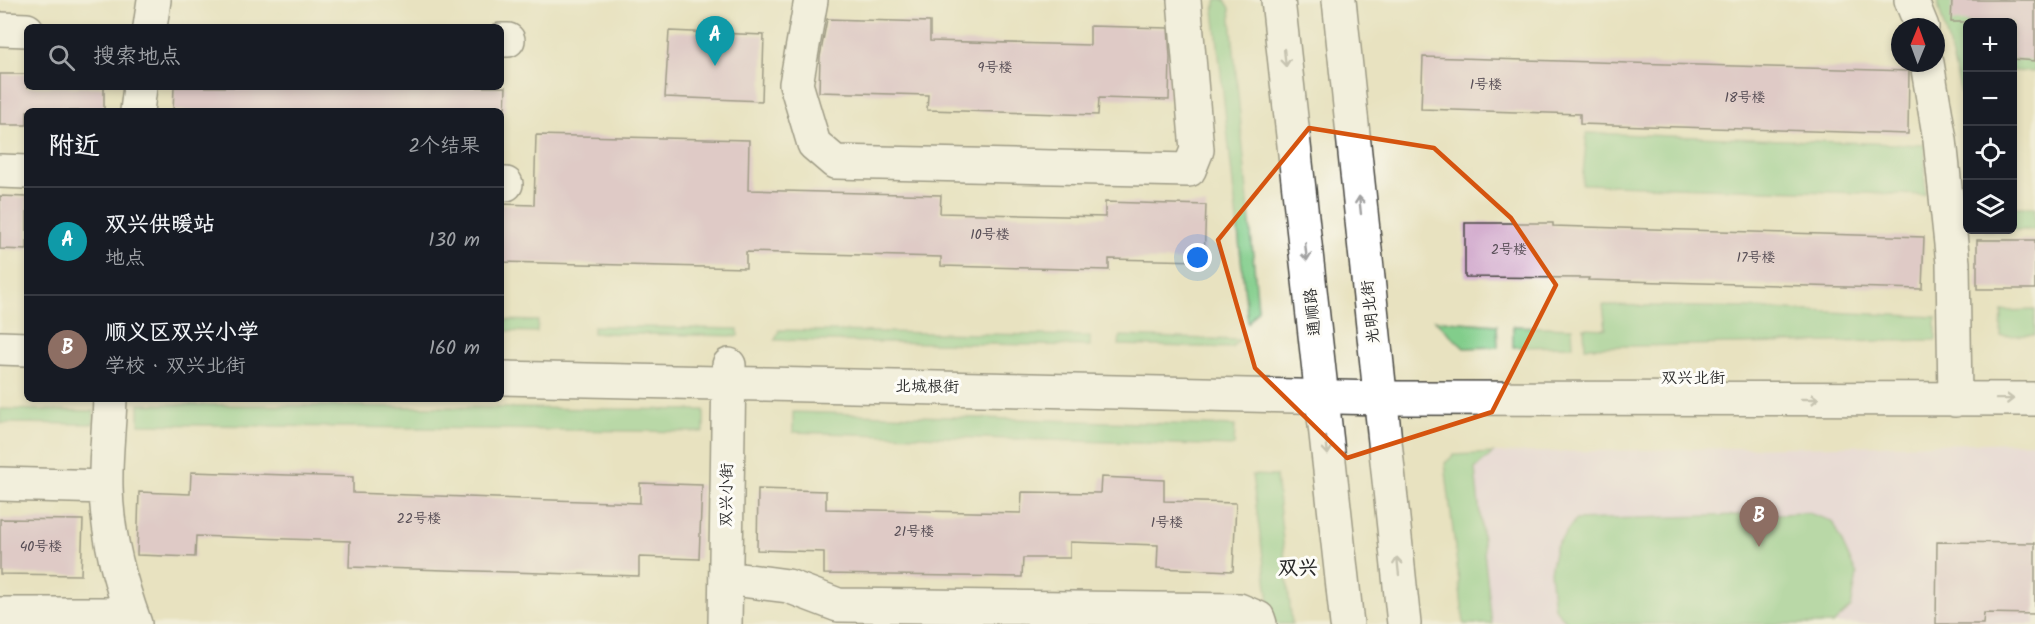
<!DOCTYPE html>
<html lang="zh">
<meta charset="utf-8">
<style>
body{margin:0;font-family:Kalam,"LXGW WenKai TC",sans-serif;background:#242831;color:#f1f3f6}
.controls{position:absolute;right:18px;top:18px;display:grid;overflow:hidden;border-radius:9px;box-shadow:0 3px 9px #0003}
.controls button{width:54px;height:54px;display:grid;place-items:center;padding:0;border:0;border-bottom:2px solid #363941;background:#171b24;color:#f1f3f6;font:30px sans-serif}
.compass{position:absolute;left:1891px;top:18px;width:54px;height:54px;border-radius:50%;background:#171b24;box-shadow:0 3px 9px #0003;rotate:1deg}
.you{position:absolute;left:1198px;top:258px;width:21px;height:21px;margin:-15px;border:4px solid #fff;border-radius:50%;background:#1a73e8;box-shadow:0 0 0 9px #1a73e833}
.badge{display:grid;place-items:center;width:39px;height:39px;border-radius:50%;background:#c8321e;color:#fff;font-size:20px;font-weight:700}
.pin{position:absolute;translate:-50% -50px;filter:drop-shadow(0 2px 3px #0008)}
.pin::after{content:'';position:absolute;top:32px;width:21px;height:18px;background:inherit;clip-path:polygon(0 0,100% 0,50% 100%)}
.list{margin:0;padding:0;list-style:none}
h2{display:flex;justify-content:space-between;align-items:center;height:78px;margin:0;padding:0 24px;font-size:26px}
h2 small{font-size:20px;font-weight:400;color:#9ea1a6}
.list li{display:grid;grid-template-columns:39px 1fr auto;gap:18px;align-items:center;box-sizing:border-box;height:108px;padding:0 24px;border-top:2px solid #363941}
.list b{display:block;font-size:22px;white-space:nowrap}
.list p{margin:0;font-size:20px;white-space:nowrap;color:#9ea1a6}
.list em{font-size:20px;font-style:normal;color:#9ea1a6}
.icon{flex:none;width:33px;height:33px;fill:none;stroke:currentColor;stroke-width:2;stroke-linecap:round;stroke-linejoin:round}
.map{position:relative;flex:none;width:2035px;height:624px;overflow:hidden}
.search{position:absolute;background:#171b24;box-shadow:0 3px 9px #0003;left:24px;top:24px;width:480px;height:66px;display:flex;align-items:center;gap:15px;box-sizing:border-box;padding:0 21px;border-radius:9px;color:#9ea1a6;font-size:22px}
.panel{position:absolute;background:#171b24;box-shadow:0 3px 9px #0003;left:24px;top:108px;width:480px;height:294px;border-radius:9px}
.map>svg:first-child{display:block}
.built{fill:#e8d2ee}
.green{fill:#82cd8b;stroke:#567c5b;stroke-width:1.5}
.building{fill:#d4aecf}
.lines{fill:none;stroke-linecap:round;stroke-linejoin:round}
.minor-casing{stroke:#474641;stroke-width:36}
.major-casing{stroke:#474641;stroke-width:36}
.minor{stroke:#fff;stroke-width:33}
.major{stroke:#fff;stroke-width:33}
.oneway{stroke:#a0a0a0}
.marked{fill:none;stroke:#d5540f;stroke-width:4.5;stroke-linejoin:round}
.labels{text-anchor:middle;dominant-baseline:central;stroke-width:6;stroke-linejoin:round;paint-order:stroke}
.number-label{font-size:14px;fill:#554c54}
.street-label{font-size:16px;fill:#2b2b2b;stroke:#fdfcf7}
.quarter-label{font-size:20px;font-weight:bold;fill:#2b2b2b;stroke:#fdfcf7}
</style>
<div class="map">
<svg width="2035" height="624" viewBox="0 0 2035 624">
<rect width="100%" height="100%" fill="#fdfcf7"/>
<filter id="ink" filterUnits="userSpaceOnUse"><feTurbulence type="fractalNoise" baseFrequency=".0167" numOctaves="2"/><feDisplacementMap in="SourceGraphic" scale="12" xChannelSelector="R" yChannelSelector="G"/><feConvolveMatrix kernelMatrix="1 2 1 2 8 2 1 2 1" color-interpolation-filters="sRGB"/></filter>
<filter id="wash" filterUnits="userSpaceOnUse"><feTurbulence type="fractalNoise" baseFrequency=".008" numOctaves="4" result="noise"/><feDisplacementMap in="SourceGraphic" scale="24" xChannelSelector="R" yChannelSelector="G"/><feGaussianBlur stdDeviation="1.35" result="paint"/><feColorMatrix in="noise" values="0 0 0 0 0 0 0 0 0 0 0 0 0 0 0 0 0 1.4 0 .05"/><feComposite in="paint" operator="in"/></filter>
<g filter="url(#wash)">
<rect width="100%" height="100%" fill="#e8e2c0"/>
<!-- built -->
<path class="built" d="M 2035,442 L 2035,624 L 1492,624 L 1475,469 L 1493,453 Z"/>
<!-- green -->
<path class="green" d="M 1217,0 L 1225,0 L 1230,8 L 1258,309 L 1248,323 L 1214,9 Z
M 1937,0 L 2035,0 L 2035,72 L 2013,71 L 2012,22 L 1968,22 L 1967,125 L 1964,103 Z
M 1587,133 L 1925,145 L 1925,195 L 1582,184 Z
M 2013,205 L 2013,207 L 2035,207 L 2035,230 L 1984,230 L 2012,230 Z
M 1603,305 L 1747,308 L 1936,317 L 1936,340 L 1585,347 L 1584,328 L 1606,329 Z
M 2035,310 L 2035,335 L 2001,336 L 2002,311 Z
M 501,320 L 538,321 L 537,332 L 501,331 Z
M 1435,320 L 1497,325 L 1498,347 L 1464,348 Z
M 593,326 L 738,329 L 738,336 L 593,333 Z
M 1513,326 L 1572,328 L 1573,346 L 1513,347 Z
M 779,330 L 1090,336 L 1090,346 L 775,340 Z
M 1120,336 L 1239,340 L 1232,348 L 1119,345 Z
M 139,404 L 704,410 L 704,432 L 139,424 Z
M 0,409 L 94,411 L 94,424 L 0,423 Z
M 793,412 L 1235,426 L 1234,446 L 793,432 Z
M 1493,453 L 1475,469 L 1492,624 L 1464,624 L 1445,463 L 1454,455 Z
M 1252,475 L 1276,476 L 1292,624 L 1272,624 Z
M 1808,513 L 1832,521 L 1857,575 L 1851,607 L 1833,624 L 1569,624 L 1554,608 L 1550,571 L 1555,548 L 1575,520 Z"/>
<g id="blocks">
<!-- building -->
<path class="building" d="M 1952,0 L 2035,0 L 2035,61 L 2013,59 L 2013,22 L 1951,22 Z
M 827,19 L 930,22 L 930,41 L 1090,45 L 1090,26 L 1168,28 L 1170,57 L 1169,100 L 1099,98 L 1098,115 L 927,110 L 928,95 L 819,92 L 820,57 Z
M 669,31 L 764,35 L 762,101 L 665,97 Z
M 1423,57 L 1909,71 L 1908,134 L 1580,124 L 1580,114 L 1421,109 Z
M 0,74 L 27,74 L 27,87 L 104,87 L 104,111 L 27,111 L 27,125 L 0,125 Z
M 174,87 L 506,87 L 505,111 L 173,111 Z
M 536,135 L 749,140 L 748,190 L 941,195 L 940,213 L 1105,217 L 1105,202 L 1206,205 L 1204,261 L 1109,259 L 1109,270 L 941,266 L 941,257 L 746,252 L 746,268 L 501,262 L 501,204 L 534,205 Z
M 0,196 L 27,197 L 27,250 L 0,249 Z
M 1465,223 L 1553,223 L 1553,226 L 1924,237 L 1922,289 L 1588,280 L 1589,278 L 1465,277 Z
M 1977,240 L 2035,240 L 2035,289 L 1977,289 Z
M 191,472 L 353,477 L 353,493 L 640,503 L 640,483 L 702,485 L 699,559 L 639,557 L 639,576 L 349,567 L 350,541 L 196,536 L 195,557 L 137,555 L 139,492 L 190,494 Z
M 1101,477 L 1164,480 L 1164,501 L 1236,503 L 1233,571 L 1157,568 L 1158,545 L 1070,542 L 1070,558 L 1023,558 L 1022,577 L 824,574 L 824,552 L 757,550 L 758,489 L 826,491 L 826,509 L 1021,513 L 1022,492 L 1100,493 Z
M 0,519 L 83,520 L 81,575 L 0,574 Z
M 1937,542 L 2035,543 L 2035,614 L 1984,613 L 1983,624 L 1936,624 Z"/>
</g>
</g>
<g filter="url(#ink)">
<use href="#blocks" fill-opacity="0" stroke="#474641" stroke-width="1.5"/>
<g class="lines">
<defs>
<path id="minor" d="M 811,0 L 796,84 L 814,144 L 835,162 L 1189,170 L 1197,150 L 1184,0
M 1911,0 L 1922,27
M 150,27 L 154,0
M 0,29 L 27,30
M 501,40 L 508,40
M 1927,63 L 1940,140 L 1953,263 L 1955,400
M 137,111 L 140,87
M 0,171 L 27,172
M 501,184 L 506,184
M 0,348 L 27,349
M 501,378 L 1380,398 L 2035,399
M 110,399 C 109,428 105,458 106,488 C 107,535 119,580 135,624
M 0,484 L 106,487
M 726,578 L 788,586 L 838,605 L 1239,610 L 1258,618 L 1260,624
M 0,614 L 131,614
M 725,624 L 729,365"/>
<path id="major" d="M 1278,0 L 1347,624
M 1339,0 L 1404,624"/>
</defs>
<!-- minor casing -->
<use href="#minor" class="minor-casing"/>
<!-- major casing -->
<use href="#major" class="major-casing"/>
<!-- minor -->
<use href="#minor" class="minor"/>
<!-- major -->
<use href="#major" class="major"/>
</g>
<!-- one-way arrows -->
<defs><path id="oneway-shaft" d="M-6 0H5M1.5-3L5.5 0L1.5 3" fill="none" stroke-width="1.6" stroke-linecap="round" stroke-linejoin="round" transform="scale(1.5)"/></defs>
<g class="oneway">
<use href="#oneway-shaft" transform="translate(1285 58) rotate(84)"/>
<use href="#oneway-shaft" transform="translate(1360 205) rotate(-96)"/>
<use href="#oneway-shaft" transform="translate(1306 252) rotate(84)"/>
<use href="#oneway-shaft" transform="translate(1810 399)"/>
<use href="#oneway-shaft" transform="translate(2005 399) rotate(-1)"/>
<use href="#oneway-shaft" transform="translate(1327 446) rotate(84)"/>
<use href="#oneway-shaft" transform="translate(1398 566) rotate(-96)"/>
</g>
</g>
<!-- marked area -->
<path d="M0 0H2035V624H0ZM 1309,128 L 1434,148 L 1511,218 L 1556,285 L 1492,412 L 1347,458 L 1255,368 L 1218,240 Z" fill="#e8e2c0" fill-opacity=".55" fill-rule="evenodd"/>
<path class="marked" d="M 1309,128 L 1434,148 L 1511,218 L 1556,285 L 1492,412 L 1347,458 L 1255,368 L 1218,240 Z"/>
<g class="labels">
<!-- number labels -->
<g class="number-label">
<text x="995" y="68">9号楼</text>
<text x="1486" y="85">1号楼</text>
<text x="1745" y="98">18号楼</text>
<text x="990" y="235">10号楼</text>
<text x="1509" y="250">2号楼</text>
<text x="1756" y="258">17号楼</text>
<text x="419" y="519">22号楼</text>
<text x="1167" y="523">1号楼</text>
<text x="914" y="532">21号楼</text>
<text x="41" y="547">40号楼</text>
</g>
<!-- street labels -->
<g class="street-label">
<text transform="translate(1313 312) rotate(-96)">通顺路</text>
<text transform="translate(1371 312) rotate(-96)">光明北街</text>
<text x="1693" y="378">双兴北街</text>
<text transform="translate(927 387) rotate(1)">北城根街</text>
<text transform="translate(727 495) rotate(-89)">双兴小街</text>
</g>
<!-- quarter labels -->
<g class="quarter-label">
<text x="1298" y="569">双兴</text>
</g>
</g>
</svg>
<div class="controls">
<button>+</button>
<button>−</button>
<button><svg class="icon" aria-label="locate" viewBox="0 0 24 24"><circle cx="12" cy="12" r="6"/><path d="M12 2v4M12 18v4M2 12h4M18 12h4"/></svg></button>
<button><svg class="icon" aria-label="layers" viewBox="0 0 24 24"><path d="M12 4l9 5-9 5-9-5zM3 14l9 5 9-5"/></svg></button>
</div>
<svg class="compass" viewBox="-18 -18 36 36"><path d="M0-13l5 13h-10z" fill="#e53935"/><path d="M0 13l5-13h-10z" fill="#9ea1a6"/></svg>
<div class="you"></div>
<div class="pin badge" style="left:715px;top:66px;background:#0f9aa8">A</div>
<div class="pin badge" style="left:1759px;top:547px;background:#8d6e63">B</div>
<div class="search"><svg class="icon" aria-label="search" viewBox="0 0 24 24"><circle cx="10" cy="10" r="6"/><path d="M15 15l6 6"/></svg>搜索地点</div>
<section class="panel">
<h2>附近<small>2个结果</small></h2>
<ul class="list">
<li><span class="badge" style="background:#0f9aa8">A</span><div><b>双兴供暖站</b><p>地点</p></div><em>130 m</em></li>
<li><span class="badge" style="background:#8d6e63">B</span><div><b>顺义区双兴小学</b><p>学校 · 双兴北街</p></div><em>160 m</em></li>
</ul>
</section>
</div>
